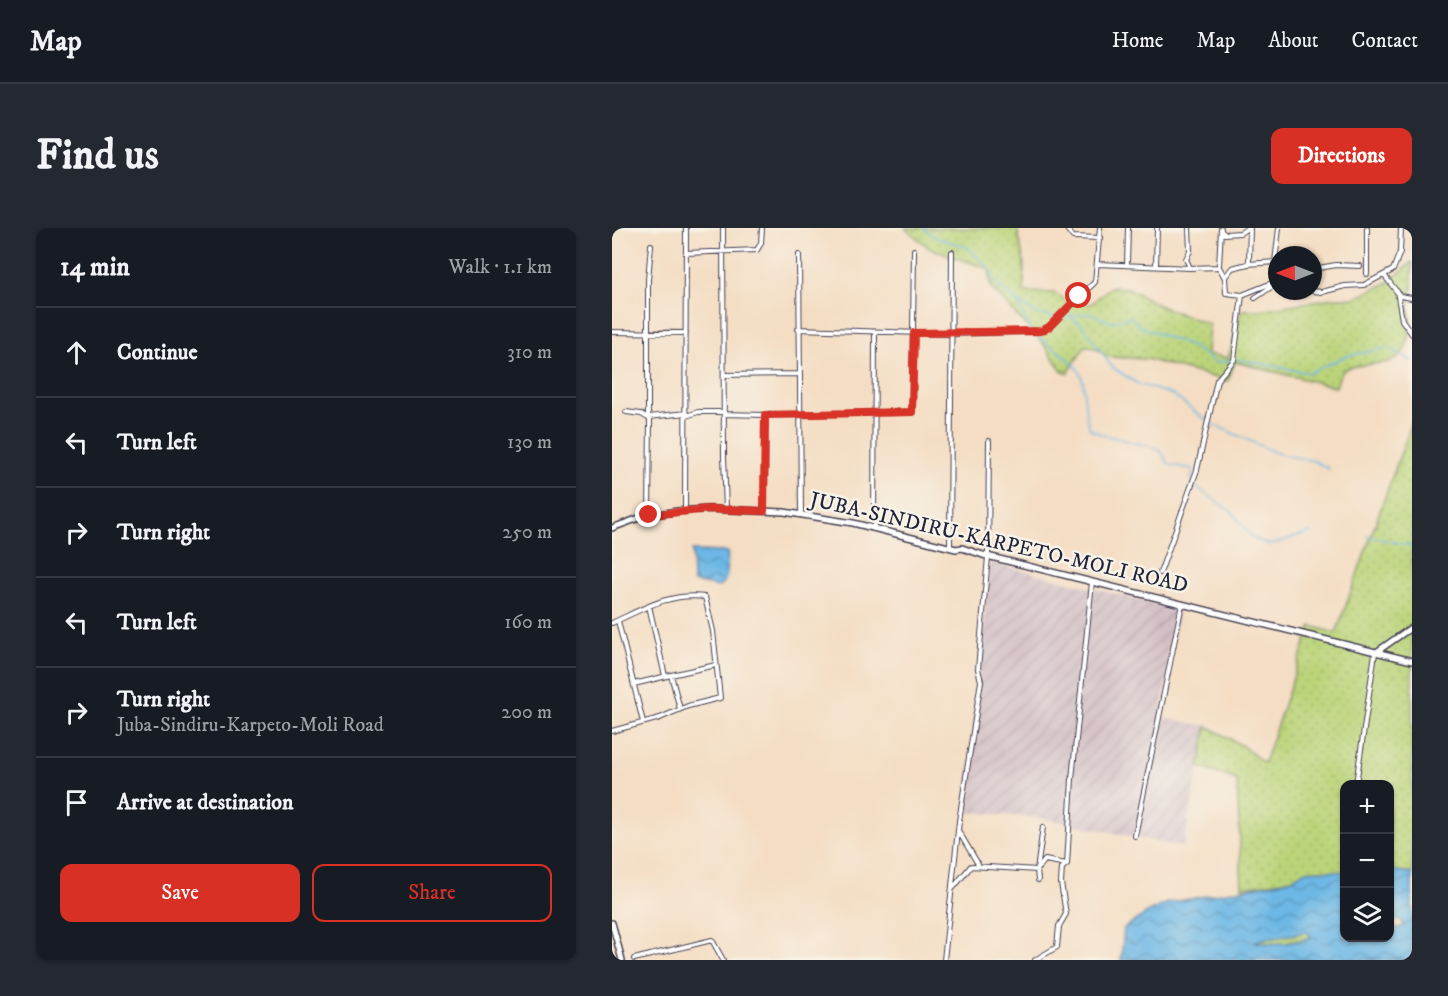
<!DOCTYPE html>
<meta charset="utf-8">
<style>
body{margin:0;font-family:"IM FELL DW Pica",serif;background:#242831;color:#f1f3f6}
.controls{position:absolute;right:18px;bottom:18px;display:grid;overflow:hidden;border-radius:12px;box-shadow:0 2px 4px #0004}
.controls button{width:54px;height:54px;display:grid;place-items:center;padding:0;border:0;border-bottom:2px solid #363941;background:#171b24;color:#f1f3f6;font:30px sans-serif}
.compass{position:absolute;left:656px;top:18px;width:54px;height:54px;border-radius:50%;background:#171b24;box-shadow:0 2px 4px #0004;rotate:270deg}
.stop{position:absolute;width:18px;height:18px;margin:-14px;border:4px solid #d93025;border-radius:50%;background:#fff}
.stop.end{background:#d93025;border-color:#fff;box-shadow:0 2px 6px #0008}
.list{margin:0;padding:0;list-style:none}
h2{display:flex;justify-content:space-between;align-items:center;height:78px;margin:0;padding:0 24px;font-size:26px}
h2 small{font-size:20px;font-weight:400;color:#9ea1a6}
.list li{display:grid;grid-template-columns:39px 1fr auto;gap:18px;align-items:center;box-sizing:border-box;height:90px;padding:0 24px;border-top:2px solid #363941}
.list b{display:block;font-size:22px;white-space:nowrap}
.list p{margin:0;font-size:20px;white-space:nowrap;color:#9ea1a6}
.list em{font-size:20px;font-style:normal;color:#9ea1a6}
.actions{display:flex;gap:12px;padding:18px 24px}
.actions a{flex:1;padding:14px 0;border:2px solid #d93025;border-radius:12px;text-align:center;font-size:21px;color:#d93025}
.actions .main{background:#d93025;color:#fff}
.icon{flex:none;width:33px;height:33px;fill:none;stroke:currentColor;stroke-width:2;stroke-linecap:round;stroke-linejoin:round}
.map{position:relative;flex:none;width:800px;height:732px;overflow:hidden;border-radius:12px}
header{display:flex;align-items:center;gap:36px;box-sizing:border-box;height:84px;padding:0 30px;background:#171b24;border-bottom:2px solid #363941}
header strong{font-size:28px}
nav{display:flex;gap:33px;margin-inline-start:auto;font-size:21px}
.intro{display:flex;align-items:center;justify-content:space-between;box-sizing:border-box;height:144px;padding:0 36px}
h1{margin:0;font-size:42px}
.button{padding:15px 27px;border-radius:12px;background:#d93025;color:#fff;font-size:21px;font-weight:700}
main{display:flex;gap:36px;padding:0 36px}
aside{flex:1;background:#171b24;border-radius:12px;box-shadow:0 2px 4px #0004}
.map>svg:first-child{display:block}
.industrial{fill:url(#industrial-furrows)}
.green{fill:url(#green-dots);stroke:#6e7b5a;stroke-width:1.5}
.wetland{fill:url(#wetland-marsh);stroke:#6e7b5a;stroke-width:1.5}
.water{fill:url(#water-waves);stroke:#476c90;stroke-width:1.5;fill-rule:evenodd}
.lines{fill:none;stroke-linecap:round;stroke-linejoin:round}
.stream{stroke:#6cb7e5;stroke-width:1.5}
.minor-casing{stroke:#423e4f;stroke-width:6}
.major-casing{stroke:#423e4f;stroke-width:8}
.minor{stroke:#fff;stroke-width:4}
.major{stroke:#fff;stroke-width:5}
.route{stroke:#d93025;stroke-width:8}
.labels{text-anchor:middle;dominant-baseline:central;stroke-width:5;stroke-linejoin:round;paint-order:stroke}
.street-label{font-size:21px;fill:#22223b;stroke:#f7f3e8}
</style>
<header>
<strong>Map</strong>
<nav><a>Home</a><a>Map</a><a>About</a><a>Contact</a></nav>
</header>
<div class="intro"><h1>Find us</h1><a class="button">Directions</a></div>
<main>
<aside>
<h2>14 min<small>Walk · 1.1 km</small></h2>
<ul class="list">
<li><svg class="icon" aria-label="ahead" viewBox="0 0 24 24"><path d="M12 20V5M6 11l6-6 6 6"/></svg><div><b>Continue</b></div><em>310 m</em></li>
<li><svg class="icon" aria-label="left" viewBox="0 0 24 24"><path d="M17 20v-9H6M10 6l-5 5 5 5"/></svg><div><b>Turn left</b></div><em>130 m</em></li>
<li><svg class="icon" aria-label="right" viewBox="0 0 24 24"><path d="M7 20v-9h11M14 6l5 5-5 5"/></svg><div><b>Turn right</b></div><em>250 m</em></li>
<li><svg class="icon" aria-label="left" viewBox="0 0 24 24"><path d="M17 20v-9H6M10 6l-5 5 5 5"/></svg><div><b>Turn left</b></div><em>160 m</em></li>
<li><svg class="icon" aria-label="right" viewBox="0 0 24 24"><path d="M7 20v-9h11M14 6l5 5-5 5"/></svg><div><b>Turn right</b><p>Juba-Sindiru-Karpeto-Moli Road</p></div><em>200 m</em></li>
<li><svg class="icon" aria-label="arrive" viewBox="0 0 24 24"><path d="M6 21V4h12l-3 4 3 4H6"/></svg><div><b>Arrive at destination</b></div></li>
</ul>
<div class="actions"><a class="main">Save</a><a>Share</a></div>
</aside>
<div class="map">
<svg width="800" height="732" viewBox="0 0 800 732">
<defs>
<pattern id="industrial-furrows" width="10" height="10" patternUnits="userSpaceOnUse" patternTransform="scale(1.5)"><rect width="10" height="10" fill="#d2bec5"/><path d="M-1 1l2-2M0 10L10 0M9 11l2-2" fill="none" stroke="#b4a3aa"/></pattern>
<pattern id="green-dots" width="8" height="8" patternUnits="userSpaceOnUse" patternTransform="scale(1.5)"><rect width="8" height="8" fill="#bbd479"/><path d="M2 2h.1M6 6h.1" fill="none" stroke="#a0b66a" stroke-width="1.8" stroke-linecap="round"/></pattern>
<pattern id="wetland-marsh" width="20" height="14" patternUnits="userSpaceOnUse" patternTransform="scale(1.5)"><rect width="20" height="14" fill="#bbd479"/><path d="M1 5h8M5 5V1M11 12h8M15 12V8" fill="none" stroke="#a0b66a"/></pattern>
<pattern id="water-waves" width="16" height="10" patternUnits="userSpaceOnUse" patternTransform="scale(1.5)"><rect width="16" height="10" fill="#6cb7e5"/><path d="M0 5q4-4 8 0t8 0" fill="none" stroke="#5894bb"/></pattern>
</defs>
<rect width="100%" height="100%" fill="#f7f3e8"/>
<filter id="ink" filterUnits="userSpaceOnUse"><feTurbulence type="fractalNoise" baseFrequency=".0167" numOctaves="2"/><feDisplacementMap in="SourceGraphic" scale="12" xChannelSelector="R" yChannelSelector="G"/><feConvolveMatrix kernelMatrix="1 2 1 2 8 2 1 2 1" color-interpolation-filters="sRGB"/></filter>
<filter id="wash" filterUnits="userSpaceOnUse"><feTurbulence type="fractalNoise" baseFrequency=".008" numOctaves="4" result="noise"/><feDisplacementMap in="SourceGraphic" scale="24" xChannelSelector="R" yChannelSelector="G"/><feGaussianBlur stdDeviation="1.35" result="paint"/><feColorMatrix in="noise" values="0 0 0 0 0 0 0 0 0 0 0 0 0 0 0 0 0 1.4 0 .05"/><feComposite in="paint" operator="in"/></filter>
<g filter="url(#wash)">
<rect width="100%" height="100%" fill="#f4ddc2"/>
<!-- industrial -->
<path class="industrial" d="M 378,334 L 567,382 L 548,489 L 595,498 L 571,619 L 430,590 L 353,584 Z"/>
<!-- green -->
<path class="green" d="M 293,0 L 405,0 L 412,35 L 412,64 L 443,65 L 455,73 L 479,76 L 498,59 L 516,60 L 550,79 L 597,96 L 595,126 L 616,130 L 630,82 L 648,82 L 721,70 L 743,70 L 775,55 L 800,34 L 800,67 L 796,76 C 800,94 800,129 776,134 C 767,136 743,137 735,140 C 727,144 726,152 724,159 L 623,134 L 616,153 L 534,131 L 496,129 L 483,120 L 473,118 L 456,145 L 450,143 L 431,115 L 379,60 L 377,41 L 317,20 Z
M 800,194 L 800,645 L 778,642 L 778,556 L 732,556 L 732,644 L 693,643 L 678,652 L 630,659 L 625,552 L 587,539 L 595,498 L 629,517 L 652,535 L 699,398 L 724,405 Z"/>
<!-- wetland -->
<path class="wetland" d="M 696,704 L 699,709 C 685,715 657,718 643,713 L 657,709 Z"/>
<!-- water -->
<path class="water" d="M 80,323 L 116,324 C 114,337 119,351 107,359 L 81,354 Z
M 707,642 L 732,644 L 732,710 L 778,710 L 778,702 L 792,698 L 789,692 L 778,692 L 778,642 L 800,645 L 800,732 L 509,732 L 512,700 L 540,682 L 556,675 L 678,652 L 693,643 ZM 696,704 L 699,709 C 685,715 657,718 643,713 Z"/>
<g class="lines">
<!-- stream -->
<path class="stream" d="M 311,0 L 323,9 L 355,19 L 379,42 C 380,60 393,60 403,72 C 410,80 412,93 420,102
M 403,72 L 425,86 L 445,90
M 449,90 C 477,86 471,81 499,94 L 518,89 L 529,99 L 581,119 L 604,135 L 620,132
M 459,90 L 469,95 L 500,139 L 526,156 L 561,167 L 594,192
M 423,105 C 436,120 464,130 470,150 C 474,167 471,185 478,201 L 489,206 L 547,221 L 558,237 L 581,241 L 579,253
M 625,131 L 697,145 L 734,128 L 776,120 L 800,133
M 598,195 L 667,226 L 702,233 L 717,241
M 581,257 L 620,284 L 640,310 L 658,317 L 699,304
M 755,308 L 800,318"/>
</g>
</g>
<g filter="url(#ink)">
<g class="lines">
<defs>
<path id="minor" d="M 111,0 L 112,229 L 114,281
M 454,0 L 461,9 L 488,10
M 577,0 L 578,23 L 574,31 L 578,40 L 607,39 L 613,50 L 614,65 L 630,67 L 665,53
M 609,3 L 612,6 L 628,5 L 636,0
M 74,25 L 145,22 L 149,15 L 150,0
M 187,27 L 189,286
M 486,36 L 578,40
M 636,36 L 664,34
M 515,37 L 516,0
M 544,38 L 545,0
M 607,38 L 609,0
M 701,41 L 724,37 L 748,38
M 755,46 L 755,0
M 772,47 L 788,68 L 800,70
M 613,49 L 620,40 L 636,36 L 637,32 L 638,0
M 665,53 L 663,34 L 667,0
M 701,63 L 710,64 L 733,58 L 752,57 L 781,42 L 788,24 L 789,0
M 785,63 L 790,92 L 800,106
M 643,70 L 659,59 L 665,58
M 186,101 L 340,106 L 429,103 L 437,99 L 483,54 L 488,0
M 0,104 L 74,105
M 112,147 L 187,146
M 14,184 L 29,186 L 38,191 L 37,287
M 112,186 L 153,187
M 36,188 L 36,52 L 39,17
M 74,188 L 86,184 L 112,184
M 37,189 L 74,185
M 73,282 L 74,0
M 152,283 L 153,187 L 300,184 L 302,22
M 262,301 L 263,105
M 338,319 L 340,24
M 548,345 L 585,242 L 605,152 L 622,132 L 630,67
M 37,378 L 53,448
M 6,393 L 31,494
M 0,395 C 31,381 58,364 93,369 L 101,403 L 108,470 L 76,478 L 48,490 L 0,503
M 22,456 L 59,447
M 68,481 L 59,447 L 104,437
M 744,556 L 763,425
M 347,604 L 366,636
M 523,608 L 570,376
M 426,652 L 425,642 L 431,599
M 341,660 L 359,638 L 425,642 L 433,632 L 454,636
M 22,731 L 100,712 L 111,732
M 332,732 L 347,593 L 369,453 L 366,441 L 376,329 L 377,213
M 423,732 L 445,719 L 447,698 L 454,686 L 449,655 L 450,640 L 455,636 L 460,551 L 480,354"/>
<path id="major" d="M 0,300 L 30,289 L 65,283 L 97,281 L 172,284 L 241,295 L 344,321 L 350,320 L 371,327 L 800,433
M 763,425 L 800,399
M 0,695 L 10,732"/>
</defs>
<!-- minor casing -->
<use href="#minor" class="minor-casing"/>
<!-- major casing -->
<use href="#major" class="major-casing"/>
<!-- minor -->
<use href="#minor" class="minor"/>
<!-- major -->
<use href="#major" class="major"/>
</g>
</g>
<g class="lines" filter="url(#ink)">
<!-- route -->
<path class="route" d="M 37,287 L 97,281 L 152,283 L 153,187 L 300,184 L 302,105 L 429,103 L 437,99 L 467,68"/>
</g>
<g class="labels">
<!-- street labels -->
<g class="street-label">
<text transform="translate(387 315) rotate(13)">JUBA-SINDIRU-KARPETO-MOLI ROAD</text>
</g>
</g>
</svg>
<div class="controls">
<button>+</button>
<button>−</button>
<button><svg class="icon" aria-label="layers" viewBox="0 0 24 24"><path d="M12 4l9 5-9 5-9-5zM3 14l9 5 9-5"/></svg></button>
</div>
<svg class="compass" viewBox="-18 -18 36 36"><path d="M0-13l5 13h-10z" fill="#e53935"/><path d="M0 13l5-13h-10z" fill="#9ea1a6"/></svg>
<div class="stop" style="left:467px;top:68px"></div>
<div class="stop end" style="left:37px;top:287px"></div>
</div>
</main>
